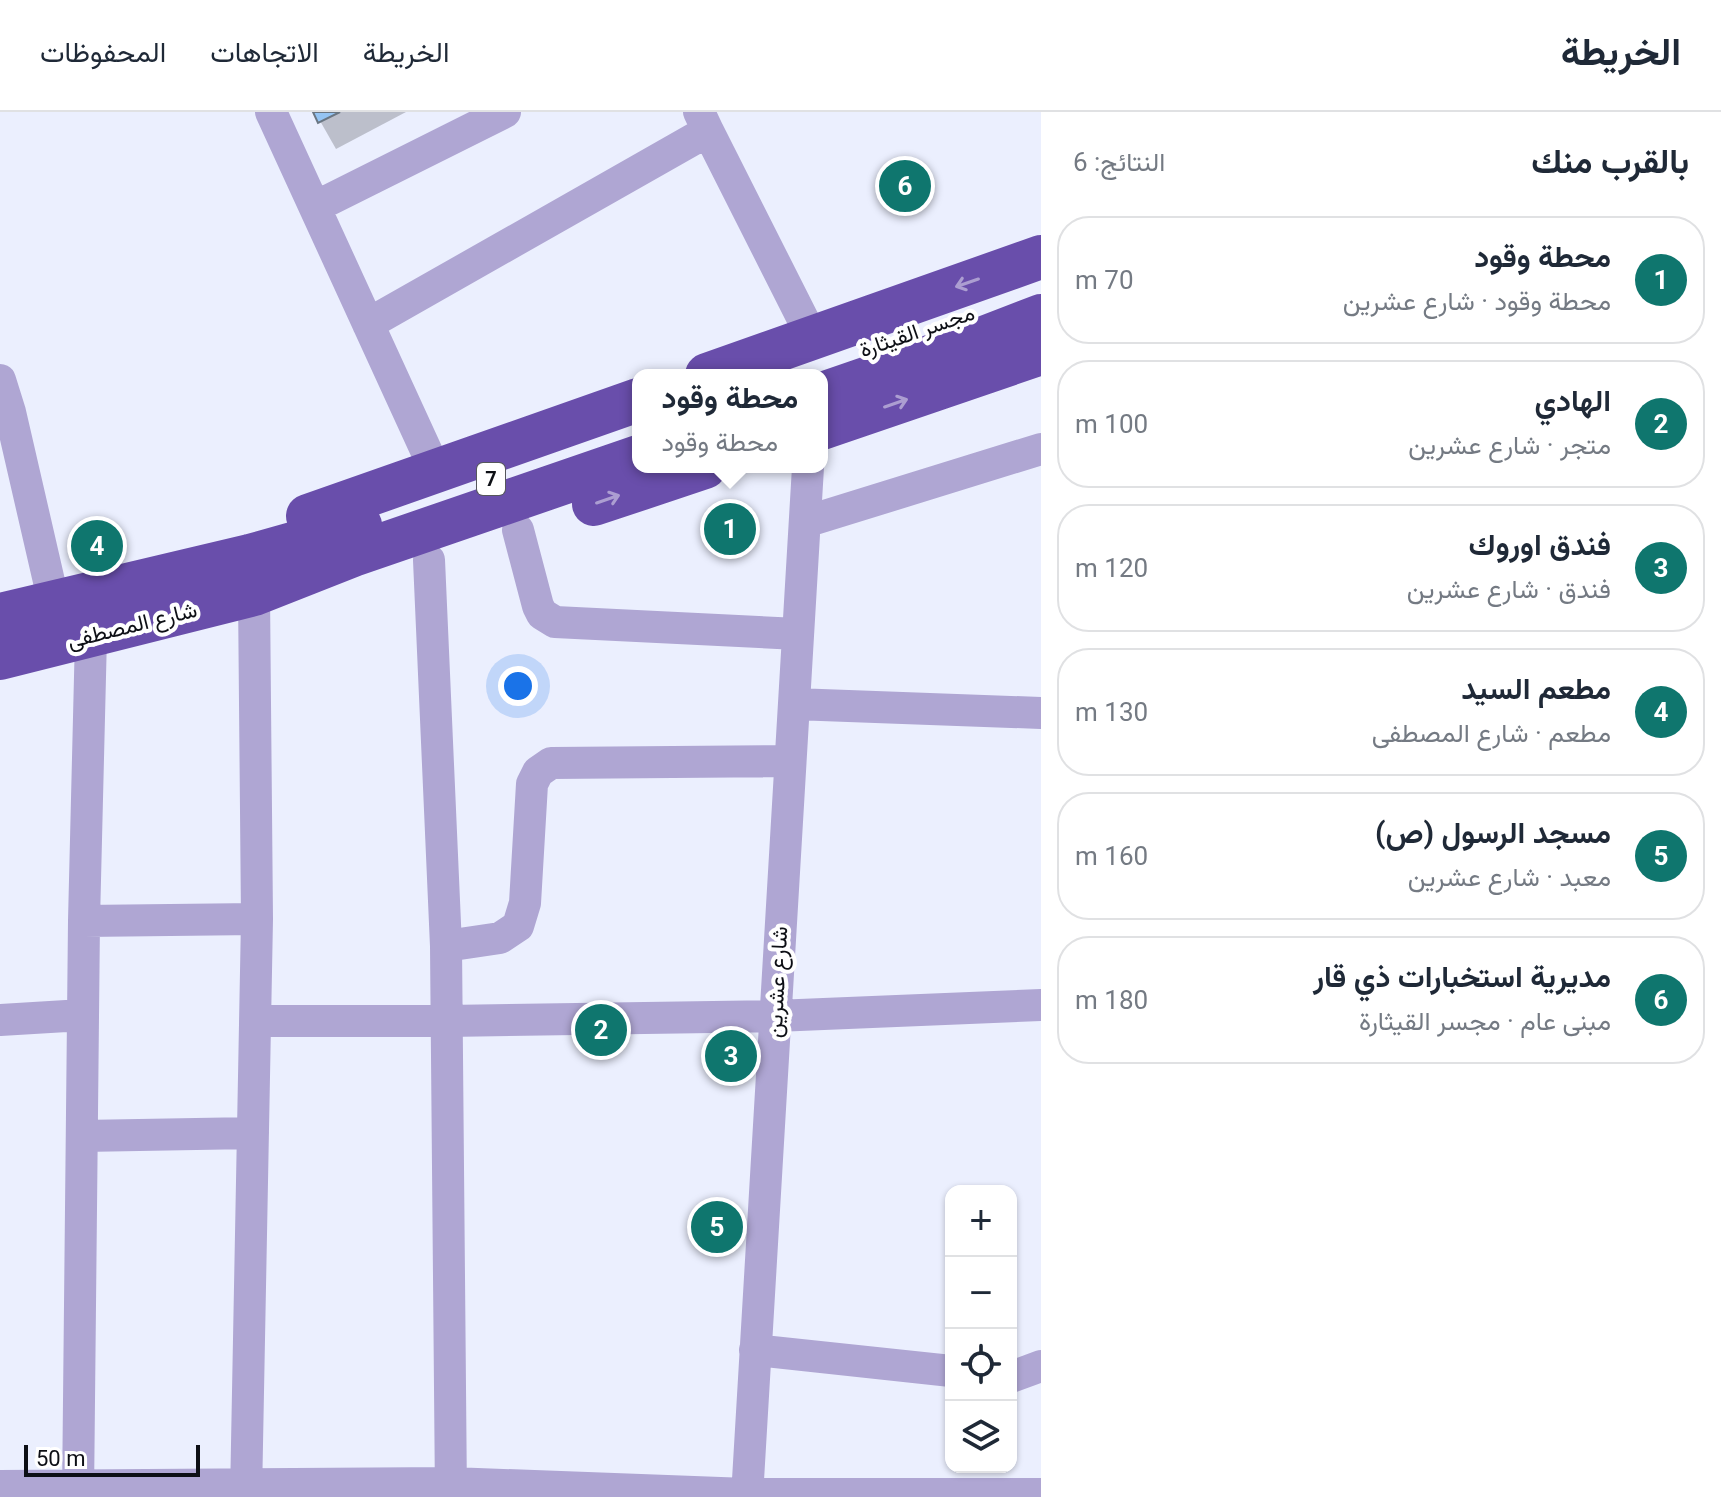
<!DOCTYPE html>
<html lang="ar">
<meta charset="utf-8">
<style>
body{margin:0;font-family:Roboto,Vazirmatn,sans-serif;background:#f6f6f7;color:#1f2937;direction:rtl}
.controls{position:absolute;right:24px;bottom:24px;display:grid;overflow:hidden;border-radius:16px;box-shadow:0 2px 6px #0004}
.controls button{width:72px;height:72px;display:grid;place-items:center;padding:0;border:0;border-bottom:2px solid #e0e1e3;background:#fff;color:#1f2937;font:40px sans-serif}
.scale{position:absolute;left:24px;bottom:20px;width:176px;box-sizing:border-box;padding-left:8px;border:4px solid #0d0f15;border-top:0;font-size:22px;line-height:28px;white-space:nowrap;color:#0d0f15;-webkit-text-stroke:6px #fff;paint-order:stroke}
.you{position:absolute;left:518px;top:574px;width:28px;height:28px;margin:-20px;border:6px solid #fff;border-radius:50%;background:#1a73e8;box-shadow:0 0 0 12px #1a73e833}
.badge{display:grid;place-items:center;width:52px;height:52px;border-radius:50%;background:#0f766e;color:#fff;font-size:26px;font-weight:700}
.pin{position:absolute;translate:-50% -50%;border:4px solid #fff;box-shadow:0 2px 8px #0006}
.popup{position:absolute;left:632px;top:257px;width:196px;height:104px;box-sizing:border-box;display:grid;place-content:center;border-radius:16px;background:#fff;filter:drop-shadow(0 2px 6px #0005);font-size:26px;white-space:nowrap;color:#747a83}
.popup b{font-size:30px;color:#1f2937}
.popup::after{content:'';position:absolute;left:50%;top:100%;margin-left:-16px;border:16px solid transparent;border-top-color:#fff}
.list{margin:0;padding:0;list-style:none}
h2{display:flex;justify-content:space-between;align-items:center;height:104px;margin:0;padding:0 32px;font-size:34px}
h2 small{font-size:26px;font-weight:400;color:#747a83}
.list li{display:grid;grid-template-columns:52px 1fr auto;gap:24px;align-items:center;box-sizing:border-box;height:128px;margin:0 16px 16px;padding:0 16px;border:2px solid #e0e1e3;border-radius:32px}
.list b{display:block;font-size:30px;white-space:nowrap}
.list p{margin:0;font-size:26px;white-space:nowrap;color:#747a83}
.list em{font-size:26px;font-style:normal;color:#747a83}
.icon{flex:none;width:44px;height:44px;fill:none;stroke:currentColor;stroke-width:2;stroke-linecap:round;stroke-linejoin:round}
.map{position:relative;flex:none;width:1041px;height:1385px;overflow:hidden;direction:ltr}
header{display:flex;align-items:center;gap:48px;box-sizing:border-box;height:112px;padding:0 40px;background:#fff;border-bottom:2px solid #e0e1e3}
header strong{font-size:38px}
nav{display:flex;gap:44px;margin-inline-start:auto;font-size:28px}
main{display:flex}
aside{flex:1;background:#fff}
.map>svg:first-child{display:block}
.shadow{fill:#0003}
.building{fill:#95c4f3;stroke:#6a7683;stroke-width:2}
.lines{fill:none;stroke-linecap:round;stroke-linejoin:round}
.minor{stroke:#afa6d3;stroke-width:32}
.highway{stroke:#694eab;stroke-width:44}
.oneway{stroke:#ac9ed1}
.labels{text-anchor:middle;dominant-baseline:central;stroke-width:8;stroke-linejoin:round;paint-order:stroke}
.shield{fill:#fff;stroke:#56575b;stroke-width:2}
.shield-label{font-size:20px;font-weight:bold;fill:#0d0f15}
.street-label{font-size:22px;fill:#0d0f15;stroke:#fff}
</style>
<header>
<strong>الخريطة</strong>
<nav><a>الخريطة</a><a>الاتجاهات</a><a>المحفوظات</a></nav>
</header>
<main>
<aside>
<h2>بالقرب منك<small>النتائج: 6</small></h2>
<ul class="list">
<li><span class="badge">1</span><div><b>محطة وقود</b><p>محطة وقود · شارع عشرين</p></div><em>70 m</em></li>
<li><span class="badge">2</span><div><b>الهادي</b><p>متجر · شارع عشرين</p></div><em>100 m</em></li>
<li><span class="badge">3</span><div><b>فندق اوروك</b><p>فندق · شارع عشرين</p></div><em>120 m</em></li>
<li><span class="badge">4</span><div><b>مطعم السيد</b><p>مطعم · شارع المصطفى</p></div><em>130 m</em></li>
<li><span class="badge">5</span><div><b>مسجد الرسول (ص)</b><p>معبد · شارع عشرين</p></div><em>160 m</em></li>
<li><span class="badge">6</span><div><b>مديرية استخبارات ذي قار</b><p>مبنى عام · مجسر القيثارة</p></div><em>180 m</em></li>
</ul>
</aside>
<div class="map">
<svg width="1041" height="1385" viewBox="0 0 1041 1385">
<rect width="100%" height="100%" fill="#ebeffe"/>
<!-- shadow -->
<path class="shadow" d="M 315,0 L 406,0 L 336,37 Z"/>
<!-- building -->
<path class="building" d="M 313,0 L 340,0 L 318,11 Z"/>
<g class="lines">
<!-- minor -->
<path class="minor" d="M 271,0 L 436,360
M 708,19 L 812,225
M 315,95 L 505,0
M 368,212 L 708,19 L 699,0
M 0,268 L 10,300 L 54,491
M 805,410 L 1041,337
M 518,418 L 538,494 L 542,502 L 555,510 L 798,522
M 429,448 L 446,834 L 451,1385
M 794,592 L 1041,601
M 84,809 L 257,807
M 446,834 L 500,826 L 518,814 L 525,791 L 532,672 L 538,660 L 551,651 L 790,649
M 0,908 L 83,903
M 255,909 L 447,909 L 775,904 L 1041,893
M 82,1024 L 253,1021
M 755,1238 L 951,1259
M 1011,1265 L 1041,1254
M 0,1374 L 451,1371 L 747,1382 L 1041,1382
M 78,1385 L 84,809 L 91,524
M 246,1385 L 257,807 L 254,482
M 747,1385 L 808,355"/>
<!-- highway -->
<path class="highway" d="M 707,263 L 1041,145
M 822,282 L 976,229 L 1041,204
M 822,316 L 1041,241
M 594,392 L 705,355
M 308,404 L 638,288
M 0,503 L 250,444 L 360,413
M 0,546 L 254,482 L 353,443 L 638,345"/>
</g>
<!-- one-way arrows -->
<defs><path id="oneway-shaft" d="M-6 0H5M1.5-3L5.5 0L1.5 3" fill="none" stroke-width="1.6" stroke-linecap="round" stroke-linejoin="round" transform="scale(2)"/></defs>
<g class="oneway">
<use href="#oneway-shaft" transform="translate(967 171) rotate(161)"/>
<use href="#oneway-shaft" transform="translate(896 291) rotate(-19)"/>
<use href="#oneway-shaft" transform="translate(608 387) rotate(-19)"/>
</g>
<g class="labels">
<!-- shield labels -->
<rect class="shield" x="477" y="351" width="28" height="32" rx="6"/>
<g class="shield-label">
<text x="491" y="367">7</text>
</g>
<!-- street labels -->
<g class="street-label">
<text transform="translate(917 219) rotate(-19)">مجسر القيثارة</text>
<text transform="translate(132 513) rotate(-14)">شارع المصطفى</text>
<text transform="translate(777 870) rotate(-87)">شارع عشرين</text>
</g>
</g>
</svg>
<div class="controls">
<button>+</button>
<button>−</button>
<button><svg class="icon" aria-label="locate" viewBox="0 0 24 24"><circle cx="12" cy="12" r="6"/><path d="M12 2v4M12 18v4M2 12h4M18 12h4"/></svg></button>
<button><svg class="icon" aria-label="layers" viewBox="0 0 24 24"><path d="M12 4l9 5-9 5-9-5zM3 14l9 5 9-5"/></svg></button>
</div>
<div class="scale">50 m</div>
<div class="you"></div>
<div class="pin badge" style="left:730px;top:417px">1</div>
<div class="popup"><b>محطة وقود</b>محطة وقود</div>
<div class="pin badge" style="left:601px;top:918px">2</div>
<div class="pin badge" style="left:731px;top:944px">3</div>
<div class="pin badge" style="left:97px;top:434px">4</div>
<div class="pin badge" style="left:717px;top:1115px">5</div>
<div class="pin badge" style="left:905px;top:74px">6</div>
</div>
</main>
